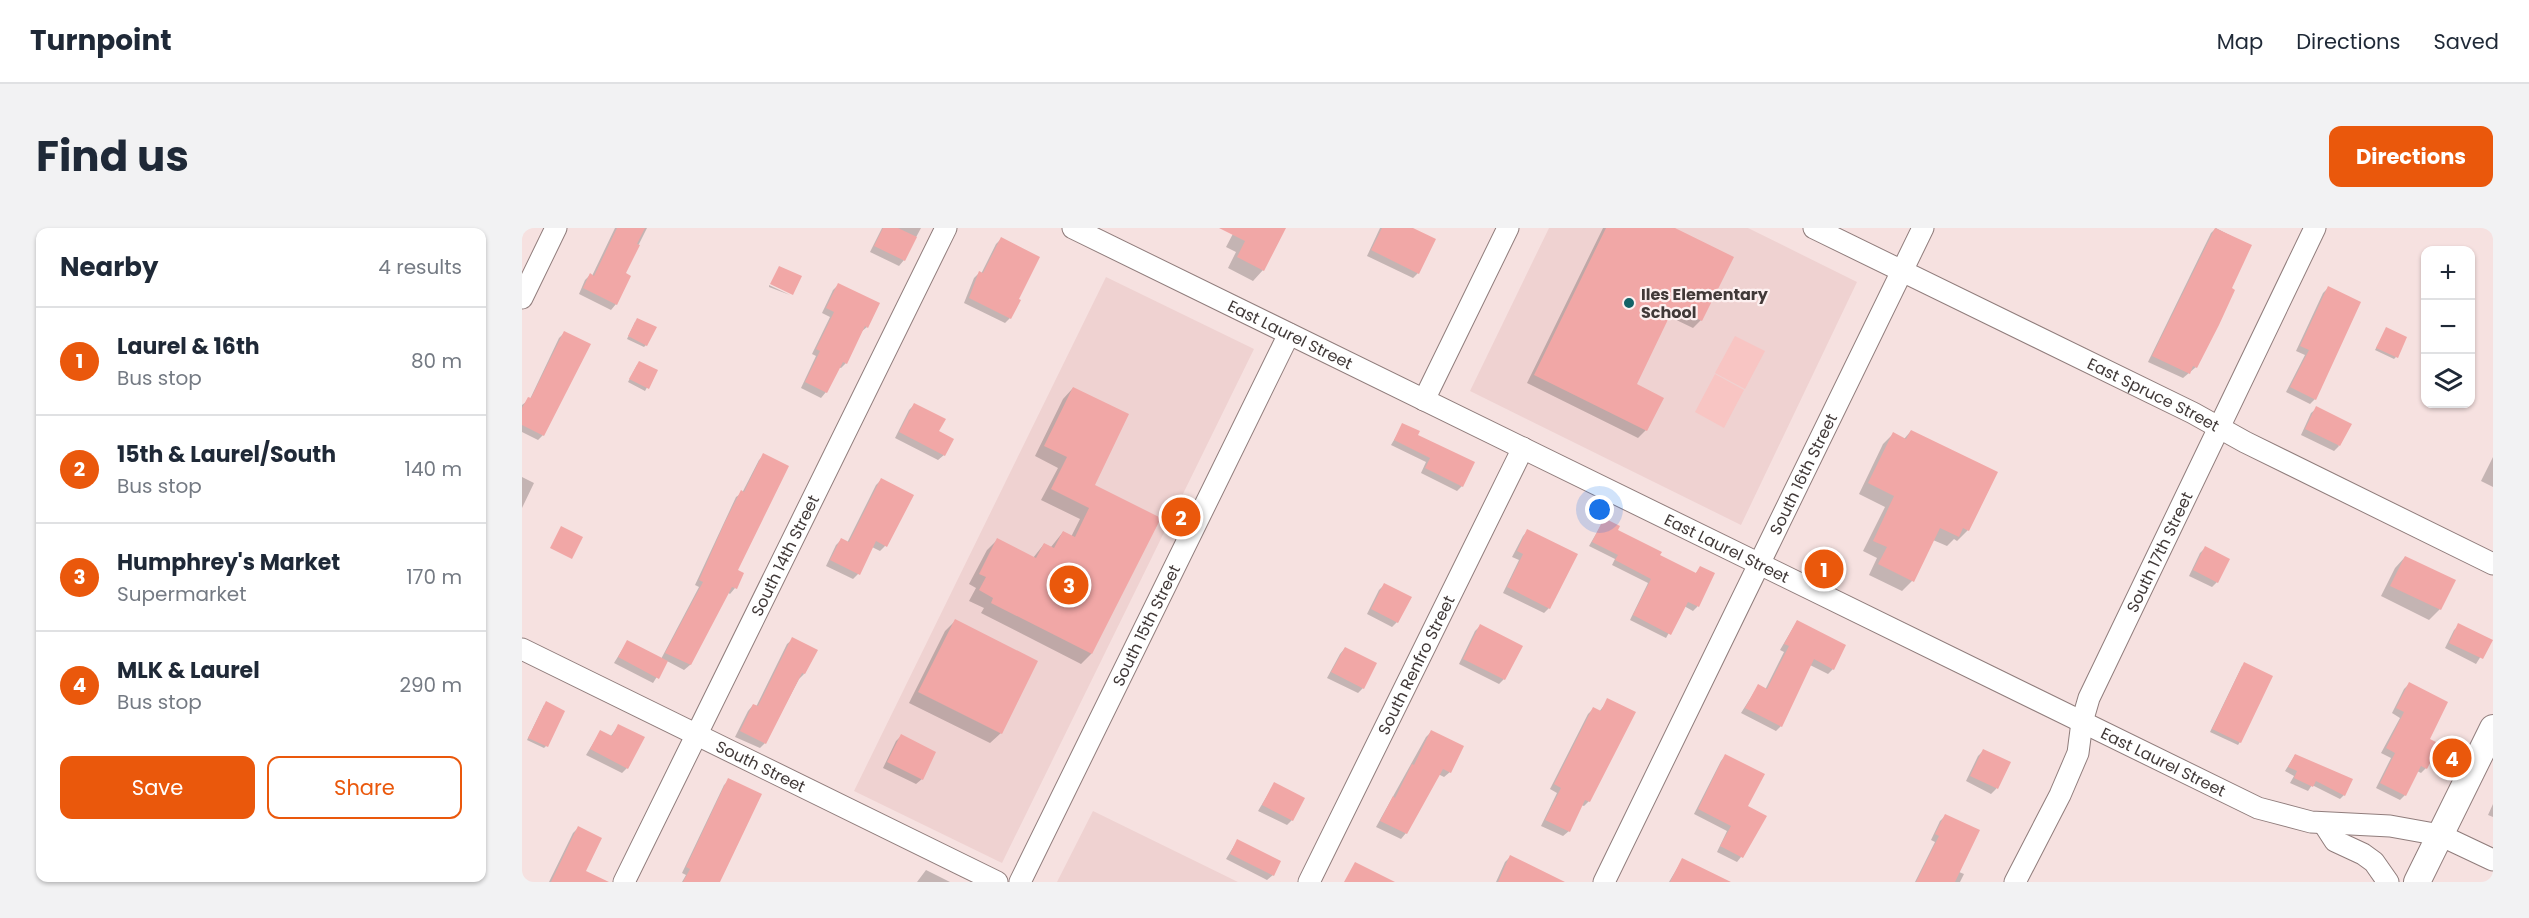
<!DOCTYPE html>
<meta charset="utf-8">
<style>
body{margin:0;font-family:Poppins,sans-serif;background:#f2f2f3;color:#1f2937}
.controls{position:absolute;right:18px;top:18px;display:grid;overflow:hidden;border-radius:12px;box-shadow:0 2px 4px #0004}
.controls button{width:54px;height:54px;display:grid;place-items:center;padding:0;border:0;border-bottom:2px solid #e0e1e3;background:#fff;color:#1f2937;font:30px sans-serif}
.you{position:absolute;left:1078px;top:282px;width:21px;height:21px;margin:-15px;border:4px solid #fff;border-radius:50%;background:#1a73e8;box-shadow:0 0 0 9px #1a73e833}
.badge{display:grid;place-items:center;width:39px;height:39px;border-radius:50%;background:#ea580c;color:#fff;font-size:20px;font-weight:700}
.pin{position:absolute;translate:-50% -50%;border:3px solid #fff;box-shadow:0 2px 6px #0006}
.list{margin:0;padding:0;list-style:none}
h2{display:flex;justify-content:space-between;align-items:center;height:78px;margin:0;padding:0 24px;font-size:26px}
h2 small{font-size:20px;font-weight:400;color:#747a83}
.list li{display:grid;grid-template-columns:39px 1fr auto;gap:18px;align-items:center;box-sizing:border-box;height:108px;padding:0 24px;border-top:2px solid #e0e1e3}
.list b{display:block;font-size:22px;white-space:nowrap}
.list p{margin:0;font-size:20px;white-space:nowrap;color:#747a83}
.list em{font-size:20px;font-style:normal;color:#747a83}
.actions{display:flex;gap:12px;padding:18px 24px}
.actions a{flex:1;padding:14px 0;border:2px solid #ea580c;border-radius:12px;text-align:center;font-size:21px;color:#ea580c}
.actions .main{background:#ea580c;color:#fff}
.icon{flex:none;width:33px;height:33px;fill:none;stroke:currentColor;stroke-width:2;stroke-linecap:round;stroke-linejoin:round}
.map{position:relative;flex:none;width:1971px;height:654px;overflow:hidden;border-radius:12px}
header{display:flex;align-items:center;gap:36px;box-sizing:border-box;height:84px;padding:0 30px;background:#fff;border-bottom:2px solid #e0e1e3}
header strong{font-size:28px}
nav{display:flex;gap:33px;margin-inline-start:auto;font-size:21px}
.intro{display:flex;align-items:center;justify-content:space-between;box-sizing:border-box;height:144px;padding:0 36px}
h1{margin:0;font-size:42px}
.button{padding:15px 27px;border-radius:12px;background:#ea580c;color:#fff;font-size:21px;font-weight:700}
main{display:flex;gap:36px;padding:0 36px}
aside{flex:1;background:#fff;border-radius:12px;box-shadow:0 2px 4px #0004}
.map>svg:first-child{display:block}
.built{fill:#efd2d1}
.green{fill:#f8c5c3}
.shadow{fill:#0003}
.building{fill:#f1a7a6}
.lines{fill:none;stroke-linecap:round;stroke-linejoin:round}
.minor-casing{stroke:#907d7c;stroke-width:23}
.tertiary-casing{stroke:#907d7c;stroke-width:28}
.minor{stroke:#fff;stroke-width:21}
.tertiary{stroke:#fff;stroke-width:26}
.poi-dot{fill:#136367;stroke:#fdf0f0;stroke-width:2}
.labels{text-anchor:middle;dominant-baseline:central;stroke-width:4.5;stroke-linejoin:round;paint-order:stroke}
.poi-label{font-size:16px;font-weight:bold;fill:#413938;stroke:#fdf0f0;text-anchor:start}
.street-label{font-size:16px;fill:#413938;stroke:#fdf0f0}
</style>
<header>
<strong>Turnpoint</strong>
<nav><a>Map</a><a>Directions</a><a>Saved</a></nav>
</header>
<div class="intro"><h1>Find us</h1><a class="button">Directions</a></div>
<main>
<aside>
<h2>Nearby<small>4 results</small></h2>
<ul class="list">
<li><span class="badge">1</span><div><b>Laurel &amp; 16th</b><p>Bus stop</p></div><em>80 m</em></li>
<li><span class="badge">2</span><div><b>15th &amp; Laurel/South</b><p>Bus stop</p></div><em>140 m</em></li>
<li><span class="badge">3</span><div><b>Humphrey's Market</b><p>Supermarket</p></div><em>170 m</em></li>
<li><span class="badge">4</span><div><b>MLK &amp; Laurel</b><p>Bus stop</p></div><em>290 m</em></li>
</ul>
<div class="actions"><a class="main">Save</a><a>Share</a></div>
</aside>
<div class="map">
<svg width="1971" height="654" viewBox="0 0 1971 654">
<rect width="100%" height="100%" fill="#f6e1e0"/>
<!-- built -->
<path class="built" d="M 1027,0 L 1226,0 L 1335,54 L 1219,297 L 948,163 Z
M 584,49 L 732,121 L 480,635 L 332,563 Z
M 571,583 L 716,654 L 535,654 Z"/>
<!-- green -->
<path class="green" d="M 1213,108 L 1243,123 L 1223,161 L 1193,145 Z
M 1193,146 L 1222,162 L 1202,200 L 1173,184 Z"/>
<!-- shadow -->
<path class="shadow" d="M 93,0 L 125,0 L 102,46 L 94,76 L 89,82 L 57,66 L 63,52 L 68,47 L 70,48 Z
M 360,0 L 399,0 L 382,32 L 377,38 L 348,24 Z
M 714,0 L 762,0 L 741,42 L 731,53 L 706,40 L 714,24 L 704,19 Z
M 858,0 L 887,0 L 896,45 L 891,50 L 845,28 Z
M 1081,0 L 1150,0 L 1179,92 L 1171,100 L 1146,88 L 1113,157 L 1124,202 L 1116,210 L 1005,155 Z
M 1694,0 L 1728,18 L 1674,139 L 1661,150 L 1626,134 L 1689,5 Z
M 479,11 L 488,90 L 483,95 L 442,75 L 452,50 L 457,45 L 459,46 L 474,16 Z
M 247,57 L 268,67 L 247,59 Z
M 316,57 L 345,99 L 339,104 L 324,135 L 319,140 L 316,139 L 304,164 L 299,170 L 279,160 L 294,128 L 290,126 L 308,89 L 300,85 L 311,62 Z
M 1806,60 L 1793,171 L 1788,176 L 1764,164 L 1783,127 L 1774,123 L 1801,65 Z
M 113,94 L 124,117 L 122,119 L 105,111 Z
M 1864,101 L 1874,129 L 1872,131 L 1853,122 Z
M 42,105 L 21,207 L 16,212 L 0,204 L 0,177 L 8,171 L 37,110 Z
M 115,137 L 134,143 L 123,163 L 106,154 Z
M 551,160 L 571,257 L 569,426 L 559,436 L 459,385 L 462,380 L 447,373 L 454,360 L 447,356 L 465,322 L 475,312 L 511,330 L 522,316 L 529,319 L 541,304 L 549,309 L 558,291 L 519,272 L 536,240 L 513,228 L 541,171 Z
M 392,177 L 415,204 L 422,227 L 416,232 L 373,210 L 387,182 Z
M 1795,180 L 1817,218 L 1812,223 L 1779,207 L 1789,185 Z
M 881,197 L 940,258 L 935,263 L 899,245 L 904,234 L 869,217 Z
M 1389,203 L 1446,302 L 1435,313 L 1432,311 L 1425,318 L 1411,312 L 1390,353 L 1380,363 L 1347,347 L 1355,330 L 1341,323 L 1363,279 L 1337,266 L 1361,216 L 1371,206 L 1382,211 Z
M 242,227 L 214,343 L 220,346 L 213,360 L 208,366 L 205,364 L 168,437 L 162,442 L 145,433 L 131,455 L 92,435 L 105,414 L 139,431 L 177,359 L 173,357 L 214,269 L 220,265 L 237,232 Z
M 1971,229 L 1971,259 L 1959,253 Z
M 0,249 L 12,255 L 0,280 Z
M 359,252 L 363,318 L 358,323 L 350,319 L 336,346 L 331,351 L 304,338 L 314,317 L 319,312 L 325,315 L 354,257 Z
M 1082,292 L 1094,303 L 1136,328 L 1173,346 L 1178,340 L 1191,346 L 1175,379 L 1171,383 L 1162,378 L 1144,410 L 1108,392 L 1126,355 L 1090,337 L 1093,331 L 1067,318 Z
M 1006,302 L 1027,380 L 1022,385 L 981,365 L 997,332 L 990,329 L 1001,308 Z
M 1683,320 L 1695,354 L 1690,359 L 1667,348 L 1678,325 Z
M 1883,329 L 1932,353 L 1918,381 L 1907,392 L 1859,368 L 1873,340 Z
M 863,356 L 875,394 L 870,399 L 845,386 L 857,362 Z
M 433,393 L 479,505 L 468,515 L 387,475 L 423,403 Z
M 1275,393 L 1311,441 L 1306,446 L 1288,437 L 1259,498 L 1254,503 L 1219,485 L 1236,458 L 1243,462 L 1262,424 L 1258,422 Z
M 1937,397 L 1969,412 L 1954,436 L 1923,420 L 1932,402 Z
M 958,398 L 982,451 L 977,456 L 937,436 L 953,403 Z
M 271,411 L 282,446 L 277,451 L 243,515 L 238,520 L 213,509 L 226,483 L 231,477 L 234,479 L 265,416 Z
M 823,420 L 841,460 L 836,465 L 805,450 L 818,426 Z
M 1720,438 L 1718,514 L 1716,517 L 1688,504 Z
M 1887,456 L 1905,512 L 1904,540 L 1899,545 L 1895,543 L 1883,567 L 1878,572 L 1854,560 L 1869,530 L 1859,525 L 1878,490 L 1870,485 L 1882,461 Z
M 1086,472 L 1067,573 L 1062,578 L 1059,577 L 1047,603 L 1041,608 L 1019,598 L 1035,565 L 1028,561 L 1066,486 L 1071,481 L 1077,484 Z
M 22,477 L 24,518 L 22,520 L 5,512 Z
M 97,497 L 105,540 L 100,545 L 64,527 L 78,504 L 88,509 Z
M 909,504 L 928,544 L 922,549 L 916,546 L 884,605 L 879,611 L 854,599 L 904,509 Z
M 379,508 L 400,551 L 394,556 L 361,540 L 374,513 Z
M 1461,523 L 1487,535 L 1474,561 L 1469,566 L 1444,553 L 1456,528 Z
M 1773,527 L 1822,567 L 1818,571 L 1790,557 L 1786,563 L 1768,555 L 1772,548 L 1763,543 Z
M 1203,528 L 1219,629 L 1215,634 L 1195,624 L 1205,603 L 1172,586 L 1199,533 Z
M 207,552 L 196,654 L 160,654 L 164,647 L 160,645 L 202,557 Z
M 752,556 L 770,592 L 765,597 L 736,583 Z
M 1971,576 L 1971,589 L 1966,587 Z
M 1424,587 L 1437,644 L 1442,646 L 1438,654 L 1393,654 L 1413,614 L 1409,612 L 1418,593 Z
M 56,600 L 62,654 L 27,654 L 51,605 Z
M 715,613 L 751,647 L 745,652 L 704,631 Z
M 988,629 L 1013,654 L 974,654 L 983,634 Z
M 1160,632 L 1187,654 L 1147,654 Z
M 404,642 L 428,654 L 395,654 Z"/>
<!-- building -->
<path class="building" d="M 95,0 L 123,0 L 115,16 L 118,17 L 104,45 L 109,48 L 95,77 L 61,60 L 68,45 L 72,48 Z
M 361,0 L 376,0 L 395,9 L 383,33 L 352,18 Z
M 697,0 L 764,0 L 742,43 L 715,29 L 723,13 Z
M 860,0 L 891,0 L 914,11 L 897,46 L 849,22 Z
M 1084,0 L 1153,0 L 1212,29 L 1180,93 L 1152,79 L 1115,156 L 1142,170 L 1125,203 L 1012,147 Z
M 1693,0 L 1730,17 L 1710,60 L 1713,62 L 1697,97 L 1675,140 L 1671,138 L 1668,146 L 1630,128 Z
M 479,9 L 518,29 L 497,71 L 499,72 L 489,91 L 447,70 L 457,43 L 461,45 Z
M 257,38 L 280,48 L 271,67 L 248,56 Z
M 316,55 L 358,75 L 346,100 L 343,98 L 325,136 L 321,134 L 305,165 L 283,154 L 298,123 L 294,121 L 312,84 L 304,80 Z
M 1806,58 L 1839,74 L 1794,172 L 1768,159 L 1787,122 L 1778,118 Z
M 115,90 L 135,99 L 125,118 L 106,108 Z
M 1864,99 L 1885,109 L 1876,130 L 1854,120 Z
M 42,103 L 69,116 L 22,208 L 0,197 L 0,180 L 6,169 L 9,170 Z
M 117,133 L 136,142 L 127,161 L 107,151 Z
M 551,159 L 607,186 L 573,257 L 639,290 L 570,426 L 469,375 L 471,370 L 457,362 L 464,349 L 457,346 L 475,310 L 514,330 L 522,315 L 532,320 L 541,303 L 553,309 L 567,280 L 529,261 L 545,229 L 522,218 Z
M 392,175 L 424,191 L 417,203 L 432,211 L 423,228 L 377,204 Z
M 1794,178 L 1830,196 L 1818,218 L 1783,201 Z
M 880,195 L 898,203 L 896,207 L 953,234 L 941,259 L 903,240 L 908,230 L 872,212 Z
M 1389,202 L 1476,244 L 1447,303 L 1441,300 L 1437,309 L 1418,300 L 1392,354 L 1356,336 L 1365,319 L 1351,313 L 1372,268 L 1346,255 L 1371,204 L 1384,211 Z
M 241,225 L 267,238 L 216,342 L 222,345 L 215,361 L 210,359 L 169,437 L 143,425 L 181,354 L 177,352 L 203,294 L 219,262 L 222,264 Z
M 359,250 L 392,267 L 365,319 L 354,313 L 338,347 L 308,332 L 319,310 L 327,314 Z
M 1082,290 L 1098,298 L 1096,302 L 1140,324 L 1138,327 L 1174,345 L 1178,338 L 1193,345 L 1177,379 L 1166,374 L 1149,407 L 1111,387 L 1129,351 L 1093,332 L 1096,327 L 1070,314 Z
M 39,298 L 61,309 L 50,331 L 28,320 Z
M 1005,301 L 1056,326 L 1028,381 L 985,359 L 1001,326 L 995,323 Z
M 1683,318 L 1708,331 L 1696,355 L 1671,342 Z
M 1883,328 L 1934,352 L 1919,382 L 1868,358 Z
M 862,355 L 890,369 L 876,395 L 849,381 Z
M 433,391 L 516,433 L 480,506 L 396,464 Z
M 1275,392 L 1324,417 L 1312,442 L 1292,431 L 1260,499 L 1223,480 L 1236,456 L 1245,461 L 1267,418 L 1262,416 Z
M 1936,395 L 1971,412 L 1961,431 L 1927,415 Z
M 958,396 L 1001,418 L 983,452 L 941,431 Z
M 270,409 L 296,422 L 283,446 L 280,445 L 244,516 L 218,503 L 231,476 L 236,478 Z
M 105,412 L 146,433 L 137,451 L 96,429 Z
M 823,419 L 855,435 L 842,461 L 809,444 Z
M 1722,434 L 1751,448 L 1719,515 L 1690,501 Z
M 1887,454 L 1926,474 L 1908,511 L 1918,516 L 1905,541 L 1899,538 L 1884,568 L 1858,555 L 1873,525 L 1864,520 L 1882,484 L 1874,480 Z
M 1085,470 L 1114,484 L 1068,574 L 1063,572 L 1048,604 L 1023,592 L 1039,560 L 1032,556 L 1071,479 L 1079,483 Z
M 24,473 L 43,483 L 26,519 L 6,510 Z
M 96,496 L 123,509 L 106,541 L 68,521 L 78,502 L 90,508 Z
M 909,502 L 942,518 L 929,545 L 921,541 L 885,606 L 858,593 L 871,568 L 873,570 L 890,536 L 892,537 Z
M 379,506 L 414,524 L 401,552 L 365,534 Z
M 1461,521 L 1489,534 L 1476,561 L 1448,548 Z
M 1203,526 L 1243,546 L 1226,578 L 1245,588 L 1221,630 L 1198,618 L 1209,598 L 1176,581 Z
M 1773,526 L 1831,551 L 1823,568 L 1794,553 L 1791,559 L 1772,550 L 1775,543 L 1766,539 Z
M 206,550 L 240,566 L 198,654 L 161,654 L 168,641 L 164,639 Z
M 752,554 L 783,570 L 771,593 L 740,577 Z
M 1423,586 L 1458,602 L 1433,654 L 1394,654 L 1417,608 L 1413,606 Z
M 56,598 L 80,610 L 64,643 L 87,654 L 29,654 Z
M 715,611 L 759,633 L 752,648 L 708,626 Z
M 988,627 L 1043,654 L 976,654 Z
M 1160,630 L 1209,654 L 1148,654 Z
M 833,634 L 873,654 L 822,654 Z"/>
<g class="lines">
<defs>
<g id="minor">
<path id="s1" d="M 551,0 L 1736,580 L 1789,594 L 1868,598 L 1918,607 L 1971,632"/>
<path id="s2" d="M 1292,0 L 1671,185 L 1723,214 L 1971,336"/>
<path d="M 0,70 L 34,0"/>
<path d="M 902,172 L 986,0"/>
<path id="s3" d="M 0,421 L 475,654"/>
<path d="M 1802,596 L 1813,613 L 1841,626 L 1852,634 L 1866,654"/>
<path id="s4" d="M 102,654 L 424,0"/>
<path id="s5" d="M 498,654 L 767,106"/>
<path id="s6" d="M 787,654 L 1001,220"/>
<path id="s7" d="M 1082,654 L 1401,0"/>
<path id="s8" d="M 1493,654 L 1538,567 L 1556,525 L 1560,494 L 1567,470 L 1793,0"/>
</g>
<path id="tertiary" d="M 1895,654 L 1971,500"/>
</defs>
<!-- minor casing -->
<use href="#minor" class="minor-casing"/>
<!-- tertiary casing -->
<use href="#tertiary" class="tertiary-casing"/>
<!-- minor -->
<use href="#minor" class="minor"/>
<!-- tertiary -->
<use href="#tertiary" class="tertiary"/>
</g>
<!-- markers -->
<circle class="poi-dot" cx="1107" cy="75" r="6"/>
<g class="labels">
<!-- poi labels -->
<g class="poi-label">
<text x="1119" y="66">Iles Elementary<tspan x="1119" dy="18">School</tspan></text>
</g>
<!-- street labels -->
<g class="street-label">
<text stroke="none"><textPath href="#s1" startOffset="242">East Laurel Street</textPath></text>
<text stroke="none"><textPath href="#s2" startOffset="378">East Spruce Street</textPath></text>
<text stroke="none"><textPath href="#s7" startOffset="454">South 16th Street</textPath></text>
<text stroke="none"><textPath href="#s1" startOffset="728">East Laurel Street</textPath></text>
<text stroke="none"><textPath href="#s8" startOffset="362">South 17th Street</textPath></text>
<text stroke="none"><textPath href="#s4" startOffset="364">South 14th Street</textPath></text>
<text stroke="none"><textPath href="#s5" startOffset="286">South 15th Street</textPath></text>
<text stroke="none"><textPath href="#s6" startOffset="242">South Renfro Street</textPath></text>
<text stroke="none"><textPath href="#s1" startOffset="1214">East Laurel Street</textPath></text>
<text stroke="none"><textPath href="#s3" startOffset="266">South Street</textPath></text>
</g>
</g>
</svg>
<div class="controls">
<button>+</button>
<button>−</button>
<button><svg class="icon" aria-label="layers" viewBox="0 0 24 24"><path d="M12 4l9 5-9 5-9-5zM3 14l9 5 9-5"/></svg></button>
</div>
<div class="you"></div>
<div class="pin badge" style="left:1302px;top:341px">1</div>
<div class="pin badge" style="left:659px;top:289px">2</div>
<div class="pin badge" style="left:547px;top:357px">3</div>
<div class="pin badge" style="left:1930px;top:530px">4</div>
</div>
</main>
